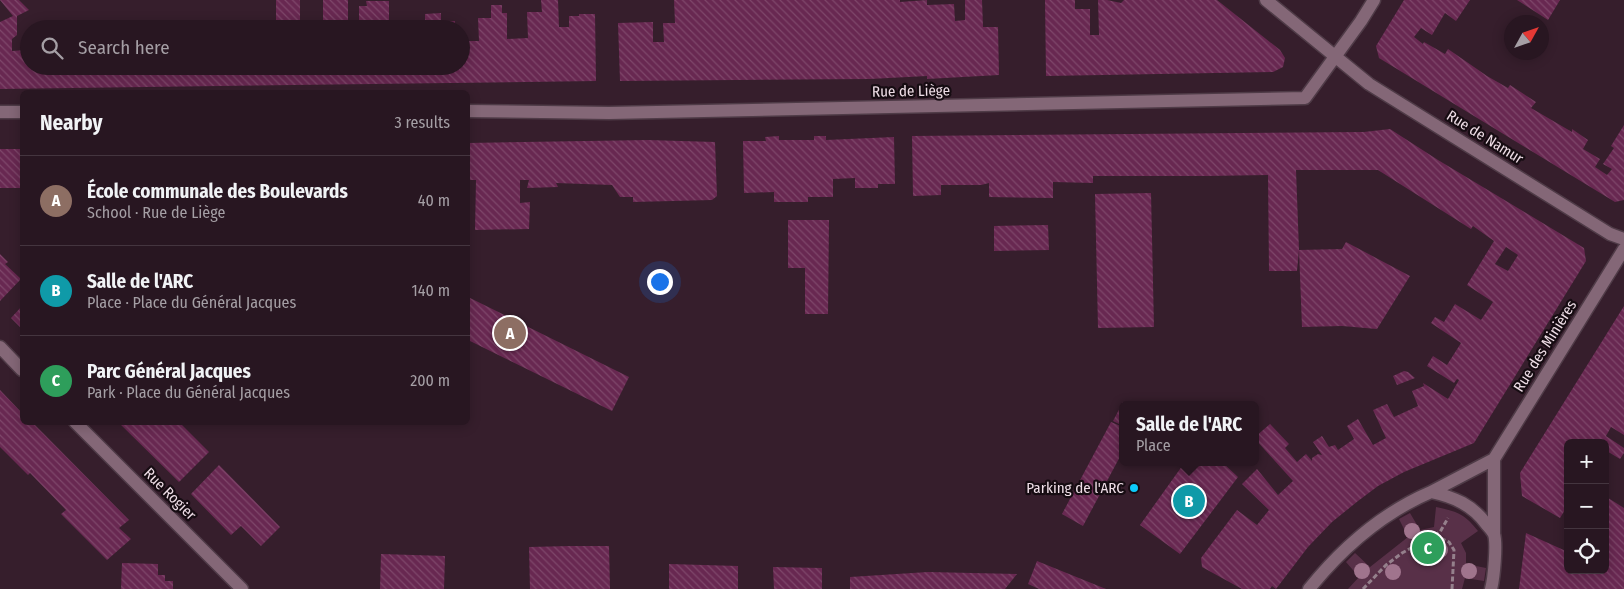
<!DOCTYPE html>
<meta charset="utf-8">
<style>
body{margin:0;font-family:"Fira Sans Condensed",sans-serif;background:#34232e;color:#f1f3f6}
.controls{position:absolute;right:15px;bottom:15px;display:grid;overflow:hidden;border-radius:8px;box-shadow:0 2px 12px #0003}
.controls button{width:45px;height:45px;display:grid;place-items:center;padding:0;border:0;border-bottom:1px solid #44353f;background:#281621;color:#f1f3f6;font:25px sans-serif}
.compass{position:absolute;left:1504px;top:15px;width:45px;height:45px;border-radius:50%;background:#281621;box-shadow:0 2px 12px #0003;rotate:50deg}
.you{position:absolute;left:659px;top:281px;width:18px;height:18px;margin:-12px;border:4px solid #fff;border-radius:50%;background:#1a73e8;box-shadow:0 0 0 8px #1a73e833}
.badge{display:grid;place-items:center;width:32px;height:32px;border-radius:50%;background:#d93025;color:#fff;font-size:16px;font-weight:700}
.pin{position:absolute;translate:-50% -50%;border:2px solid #fff;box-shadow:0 1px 5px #0006}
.popup{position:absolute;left:1119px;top:401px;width:140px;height:65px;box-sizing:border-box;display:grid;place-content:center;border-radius:8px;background:#281621;filter:drop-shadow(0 1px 4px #0005);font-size:16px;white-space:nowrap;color:#a59fa5}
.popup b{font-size:19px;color:#f1f3f6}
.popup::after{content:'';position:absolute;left:50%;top:100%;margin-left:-10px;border:10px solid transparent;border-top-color:#281621}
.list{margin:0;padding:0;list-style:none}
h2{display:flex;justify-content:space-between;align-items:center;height:65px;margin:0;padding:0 20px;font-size:21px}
h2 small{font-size:16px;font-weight:400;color:#a59fa5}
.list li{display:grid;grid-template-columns:32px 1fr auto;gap:15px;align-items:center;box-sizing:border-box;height:90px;padding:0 20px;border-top:1px solid #44353f}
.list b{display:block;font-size:19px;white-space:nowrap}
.list p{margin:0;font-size:16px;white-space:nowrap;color:#a59fa5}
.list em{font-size:16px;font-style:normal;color:#a59fa5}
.icon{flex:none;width:28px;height:28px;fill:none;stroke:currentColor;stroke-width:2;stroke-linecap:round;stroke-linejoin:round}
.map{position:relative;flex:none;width:1624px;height:589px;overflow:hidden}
.search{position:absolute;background:#281621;box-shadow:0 2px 12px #0003;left:20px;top:20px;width:450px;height:55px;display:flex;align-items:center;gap:12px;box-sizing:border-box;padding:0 18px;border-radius:28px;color:#a59fa5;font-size:19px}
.panel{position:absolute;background:#281621;box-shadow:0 2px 12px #0003;left:20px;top:90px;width:450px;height:335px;border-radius:8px}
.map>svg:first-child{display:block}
.park{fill:#583048}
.building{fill:url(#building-back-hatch);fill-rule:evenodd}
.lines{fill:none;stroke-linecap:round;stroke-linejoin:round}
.minor-casing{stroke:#4f3b47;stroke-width:15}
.path{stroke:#95808c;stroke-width:3;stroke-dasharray:5 2.5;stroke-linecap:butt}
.minor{stroke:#846777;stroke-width:12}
.tree{fill:#a0748d}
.poi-dot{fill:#0dcafa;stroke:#160c12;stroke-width:2}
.labels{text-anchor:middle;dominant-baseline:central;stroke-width:4.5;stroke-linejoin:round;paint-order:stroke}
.street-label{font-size:15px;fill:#efdee7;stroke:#160c12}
.poi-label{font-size:15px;fill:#efdee7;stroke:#160c12;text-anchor:end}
</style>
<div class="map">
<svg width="1624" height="589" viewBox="0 0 1624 589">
<defs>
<pattern id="building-back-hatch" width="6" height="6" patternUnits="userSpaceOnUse" patternTransform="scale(1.25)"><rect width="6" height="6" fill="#682851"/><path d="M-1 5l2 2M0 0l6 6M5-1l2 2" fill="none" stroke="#7e476a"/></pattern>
</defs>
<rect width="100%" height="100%" fill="#361e2c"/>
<!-- park -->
<path class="park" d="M 1436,507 C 1456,511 1465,514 1478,531 L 1461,543 L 1466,553 L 1466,564 L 1486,568 L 1484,581 L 1465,578 L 1462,589 L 1348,589 L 1359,577 L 1346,562 L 1355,553 L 1370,567 L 1408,537 L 1399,519 L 1410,513 L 1420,530 L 1434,527 Z"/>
<!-- building -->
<path class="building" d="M 0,0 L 19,0 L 29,10 L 17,16 L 17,35 L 12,39 L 12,51 L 25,50 L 25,36 L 29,36 L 29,66 L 461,66 L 461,41 L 479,41 L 478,18 L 491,18 L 491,5 L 502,5 L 502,13 L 507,13 L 507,39 L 528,38 L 527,12 L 542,12 L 541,0 L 558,0 L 559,27 L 569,27 L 569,16 L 579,16 L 579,14 L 595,14 L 596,81 L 0,89 L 0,22 L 13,16 Z
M 276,0 L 300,0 L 300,29 L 276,29 Z
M 323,0 L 348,0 L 348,29 L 323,29 Z
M 674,0 L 900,0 L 900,2 L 927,0 L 927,5 L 954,4 L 955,21 L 965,20 L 965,0 L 982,0 L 983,27 L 998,27 L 999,75 L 927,79 L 927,76 L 870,79 L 620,81 L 618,23 L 653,22 L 653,42 L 664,42 L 663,23 L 675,23 Z
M 1045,0 L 1075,0 L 1075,9 L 1090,9 L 1090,35 L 1099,35 L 1098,0 L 1107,0 L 1121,3 L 1124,0 L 1217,0 L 1280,50 L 1285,58 L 1283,67 L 1273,72 L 1046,76 Z
M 1404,0 L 1470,0 L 1456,21 L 1445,13 L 1432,35 L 1421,28 L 1414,37 L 1423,44 L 1424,42 L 1445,54 L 1448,49 L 1487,76 L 1508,88 L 1510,85 L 1536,102 L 1531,108 L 1572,132 L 1572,129 L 1588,140 L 1583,149 L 1600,159 L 1595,167 L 1607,175 L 1612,169 L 1603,164 L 1614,148 L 1611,146 L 1624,125 L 1624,200 L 1615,202 L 1379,58 L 1376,46 Z
M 1517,0 L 1560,0 L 1548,20 Z
M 366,1 L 389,1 L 389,29 L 359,29 L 359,6 L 367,6 Z
M 441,13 L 441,22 L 455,21 L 455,29 L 425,29 L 425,14 Z
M 181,22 L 196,22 L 196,29 L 181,29 Z
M 209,22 L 219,22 L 219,29 L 209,29 Z
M 157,24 L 171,24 L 171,29 L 157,29 Z
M 1390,129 L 1438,160 L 1584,248 L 1586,261 L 1474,443 L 1404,472 L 1378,486 L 1358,501 L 1332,522 L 1308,547 L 1276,589 L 1272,586 L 1270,589 L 1242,589 L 1202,567 L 1201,558 L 1237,510 L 1257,525 L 1269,510 L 1242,484 L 1257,469 L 1278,495 L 1293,481 L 1255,439 L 1255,437 L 1270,424 L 1289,444 L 1285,448 L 1297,462 L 1306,454 L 1312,461 L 1312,458 L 1318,454 L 1322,455 L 1313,442 L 1322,436 L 1329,447 L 1335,445 L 1338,450 L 1354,439 L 1347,426 L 1358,419 L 1373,445 L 1386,438 L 1373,410 L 1387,404 L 1394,417 L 1418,406 L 1412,391 L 1424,386 L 1423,383 L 1448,399 L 1459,380 L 1457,379 L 1454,383 L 1427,366 L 1433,356 L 1447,365 L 1461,343 L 1431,323 L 1435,317 L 1444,322 L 1455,304 L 1481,320 L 1493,302 L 1467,285 L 1494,241 L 1473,226 L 1471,229 L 1378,170 L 1296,170 L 1299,250 L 1297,271 L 1269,271 L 1268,175 L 1207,176 L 1093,176 L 1093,183 L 1053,182 L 1053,198 L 989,197 L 989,183 L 981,185 L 941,185 L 941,195 L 913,196 L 912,136 L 1364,132 ZM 1506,247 L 1518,255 L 1508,271 L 1495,264 Z
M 779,136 L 779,140 L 814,140 L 814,136 L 826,136 L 826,140 L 894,137 L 895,184 L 878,184 L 878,188 L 855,188 L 855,178 L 833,179 L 833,197 L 808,197 L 808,202 L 774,202 L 774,192 L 744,193 L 743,141 L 766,141 L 765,137 Z
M 648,140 L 715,142 L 717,196 L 712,200 L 633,202 L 633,197 L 620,197 L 612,185 L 556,183 L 558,187 L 527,188 L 529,180 L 520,180 L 520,203 L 530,202 L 529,229 L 475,230 L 476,180 L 469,180 L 470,191 L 468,191 L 468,143 Z
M 0,149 L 22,149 L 22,188 L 0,188 Z
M 1151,193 L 1154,327 L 1098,328 L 1095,194 Z
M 788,220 L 829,220 L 828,314 L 805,314 L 805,268 L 788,268 Z
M 1048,225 L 1049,250 L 994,251 L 994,226 Z
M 1346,242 L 1410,276 L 1377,329 L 1342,326 L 1302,327 L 1299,250 L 1342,249 Z
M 0,254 L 8,262 L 5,264 L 21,279 L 0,301 Z
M 468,297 L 629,377 L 612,411 L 468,340 Z
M 22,306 L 22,329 L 11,318 Z
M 1624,306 L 1624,435 L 1611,427 L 1606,436 L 1624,448 L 1624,453 L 1620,459 L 1605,450 L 1605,443 L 1593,443 L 1589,440 L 1588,443 L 1568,443 L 1568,505 L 1560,518 L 1522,496 L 1520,473 Z
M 1404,371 L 1408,372 L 1415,378 L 1397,385 L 1393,376 Z
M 0,390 L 22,413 L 22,422 L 32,422 L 129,520 L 119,528 L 131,539 L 107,560 L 61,514 L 66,510 L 30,473 L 28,475 L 0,447 Z
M 1123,402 L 1126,405 L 1123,405 L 1123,426 L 1113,421 Z
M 118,422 L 179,422 L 209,452 L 179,482 Z
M 1111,422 L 1123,427 L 1123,451 L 1083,526 L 1062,514 Z
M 1185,462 L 1222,462 L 1238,477 L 1180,554 L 1140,525 Z
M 219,465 L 280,527 L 261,546 L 241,526 L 231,535 L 191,494 Z
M 1605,496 L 1624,508 L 1624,589 L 1519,589 L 1526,533 L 1568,552 L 1568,570 L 1605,570 L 1605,531 L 1608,527 L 1605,525 Z
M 570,546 L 609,546 L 610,589 L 530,589 L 529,547 Z
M 381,554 L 445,556 L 444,589 L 380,589 Z
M 1037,561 L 1106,589 L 1039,589 L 1028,584 Z
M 122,563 L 158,564 L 158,575 L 165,575 L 165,581 L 173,581 L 173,589 L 121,589 Z
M 669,564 L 738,566 L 738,589 L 669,589 Z
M 773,567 L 822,568 L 822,589 L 774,589 Z
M 928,572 L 1017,574 L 1005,589 L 850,589 L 850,577 Z"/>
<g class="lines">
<defs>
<path id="minor" d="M 1266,0 L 1369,84 L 1610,234 L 1624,239
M 468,111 L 609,113 L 1305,98 L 1361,21 L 1374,0
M 0,112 L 22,112
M 0,347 L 22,370
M 75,422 L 242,589
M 1431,492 L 1494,459 L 1624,249
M 1494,535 L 1494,459
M 1309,589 C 1342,548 1382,513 1431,492 C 1454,497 1473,505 1487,525 C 1489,527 1492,531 1494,534 C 1497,544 1494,578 1491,589"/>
</defs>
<!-- minor casing -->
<use href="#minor" class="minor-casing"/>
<!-- path -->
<path class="path" d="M 1434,535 L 1449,542 L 1454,550 L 1452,589
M 1363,589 L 1386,565 L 1402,553 L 1440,532 L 1448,518"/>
<!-- minor -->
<use href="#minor" class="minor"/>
</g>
<!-- trees -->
<g class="tree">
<circle cx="1412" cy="531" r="8"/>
<circle cx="1440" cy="550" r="8"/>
<circle cx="1362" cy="571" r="8"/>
<circle cx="1469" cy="571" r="8"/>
<circle cx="1393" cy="572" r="8"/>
</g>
<!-- markers -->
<circle class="poi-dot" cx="1134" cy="488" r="5"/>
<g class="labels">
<!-- street labels -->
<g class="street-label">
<text transform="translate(911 91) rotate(-1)">Rue de Liège</text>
<text transform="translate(1485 137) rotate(32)">Rue de Namur</text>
<text transform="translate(1545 346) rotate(-58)">Rue des Minières</text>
<text transform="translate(170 494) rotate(45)">Rue Rogier</text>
</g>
<!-- poi labels -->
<g class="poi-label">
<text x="1124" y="488">Parking de l'ARC</text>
</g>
</g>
</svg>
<div class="controls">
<button>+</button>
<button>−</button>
<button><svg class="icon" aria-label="locate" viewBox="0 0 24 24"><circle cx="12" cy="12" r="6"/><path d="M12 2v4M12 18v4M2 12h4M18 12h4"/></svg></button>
</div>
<svg class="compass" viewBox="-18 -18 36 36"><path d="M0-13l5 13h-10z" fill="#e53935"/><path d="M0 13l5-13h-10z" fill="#a59fa5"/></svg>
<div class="you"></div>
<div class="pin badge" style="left:510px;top:333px;background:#8d6e63">A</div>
<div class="pin badge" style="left:1189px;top:501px;background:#0f9aa8">B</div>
<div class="popup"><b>Salle de l'ARC</b>Place</div>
<div class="pin badge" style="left:1428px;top:548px;background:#2e9e5b">C</div>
<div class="search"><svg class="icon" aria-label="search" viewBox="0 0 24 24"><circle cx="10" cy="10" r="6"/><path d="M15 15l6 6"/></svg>Search here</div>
<section class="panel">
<h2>Nearby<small>3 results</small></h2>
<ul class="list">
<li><span class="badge" style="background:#8d6e63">A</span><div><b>École communale des Boulevards</b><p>School · Rue de Liège</p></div><em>40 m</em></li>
<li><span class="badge" style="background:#0f9aa8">B</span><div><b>Salle de l'ARC</b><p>Place · Place du Général Jacques</p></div><em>140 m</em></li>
<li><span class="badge" style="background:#2e9e5b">C</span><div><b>Parc Général Jacques</b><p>Park · Place du Général Jacques</p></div><em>200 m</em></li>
</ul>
</section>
</div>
